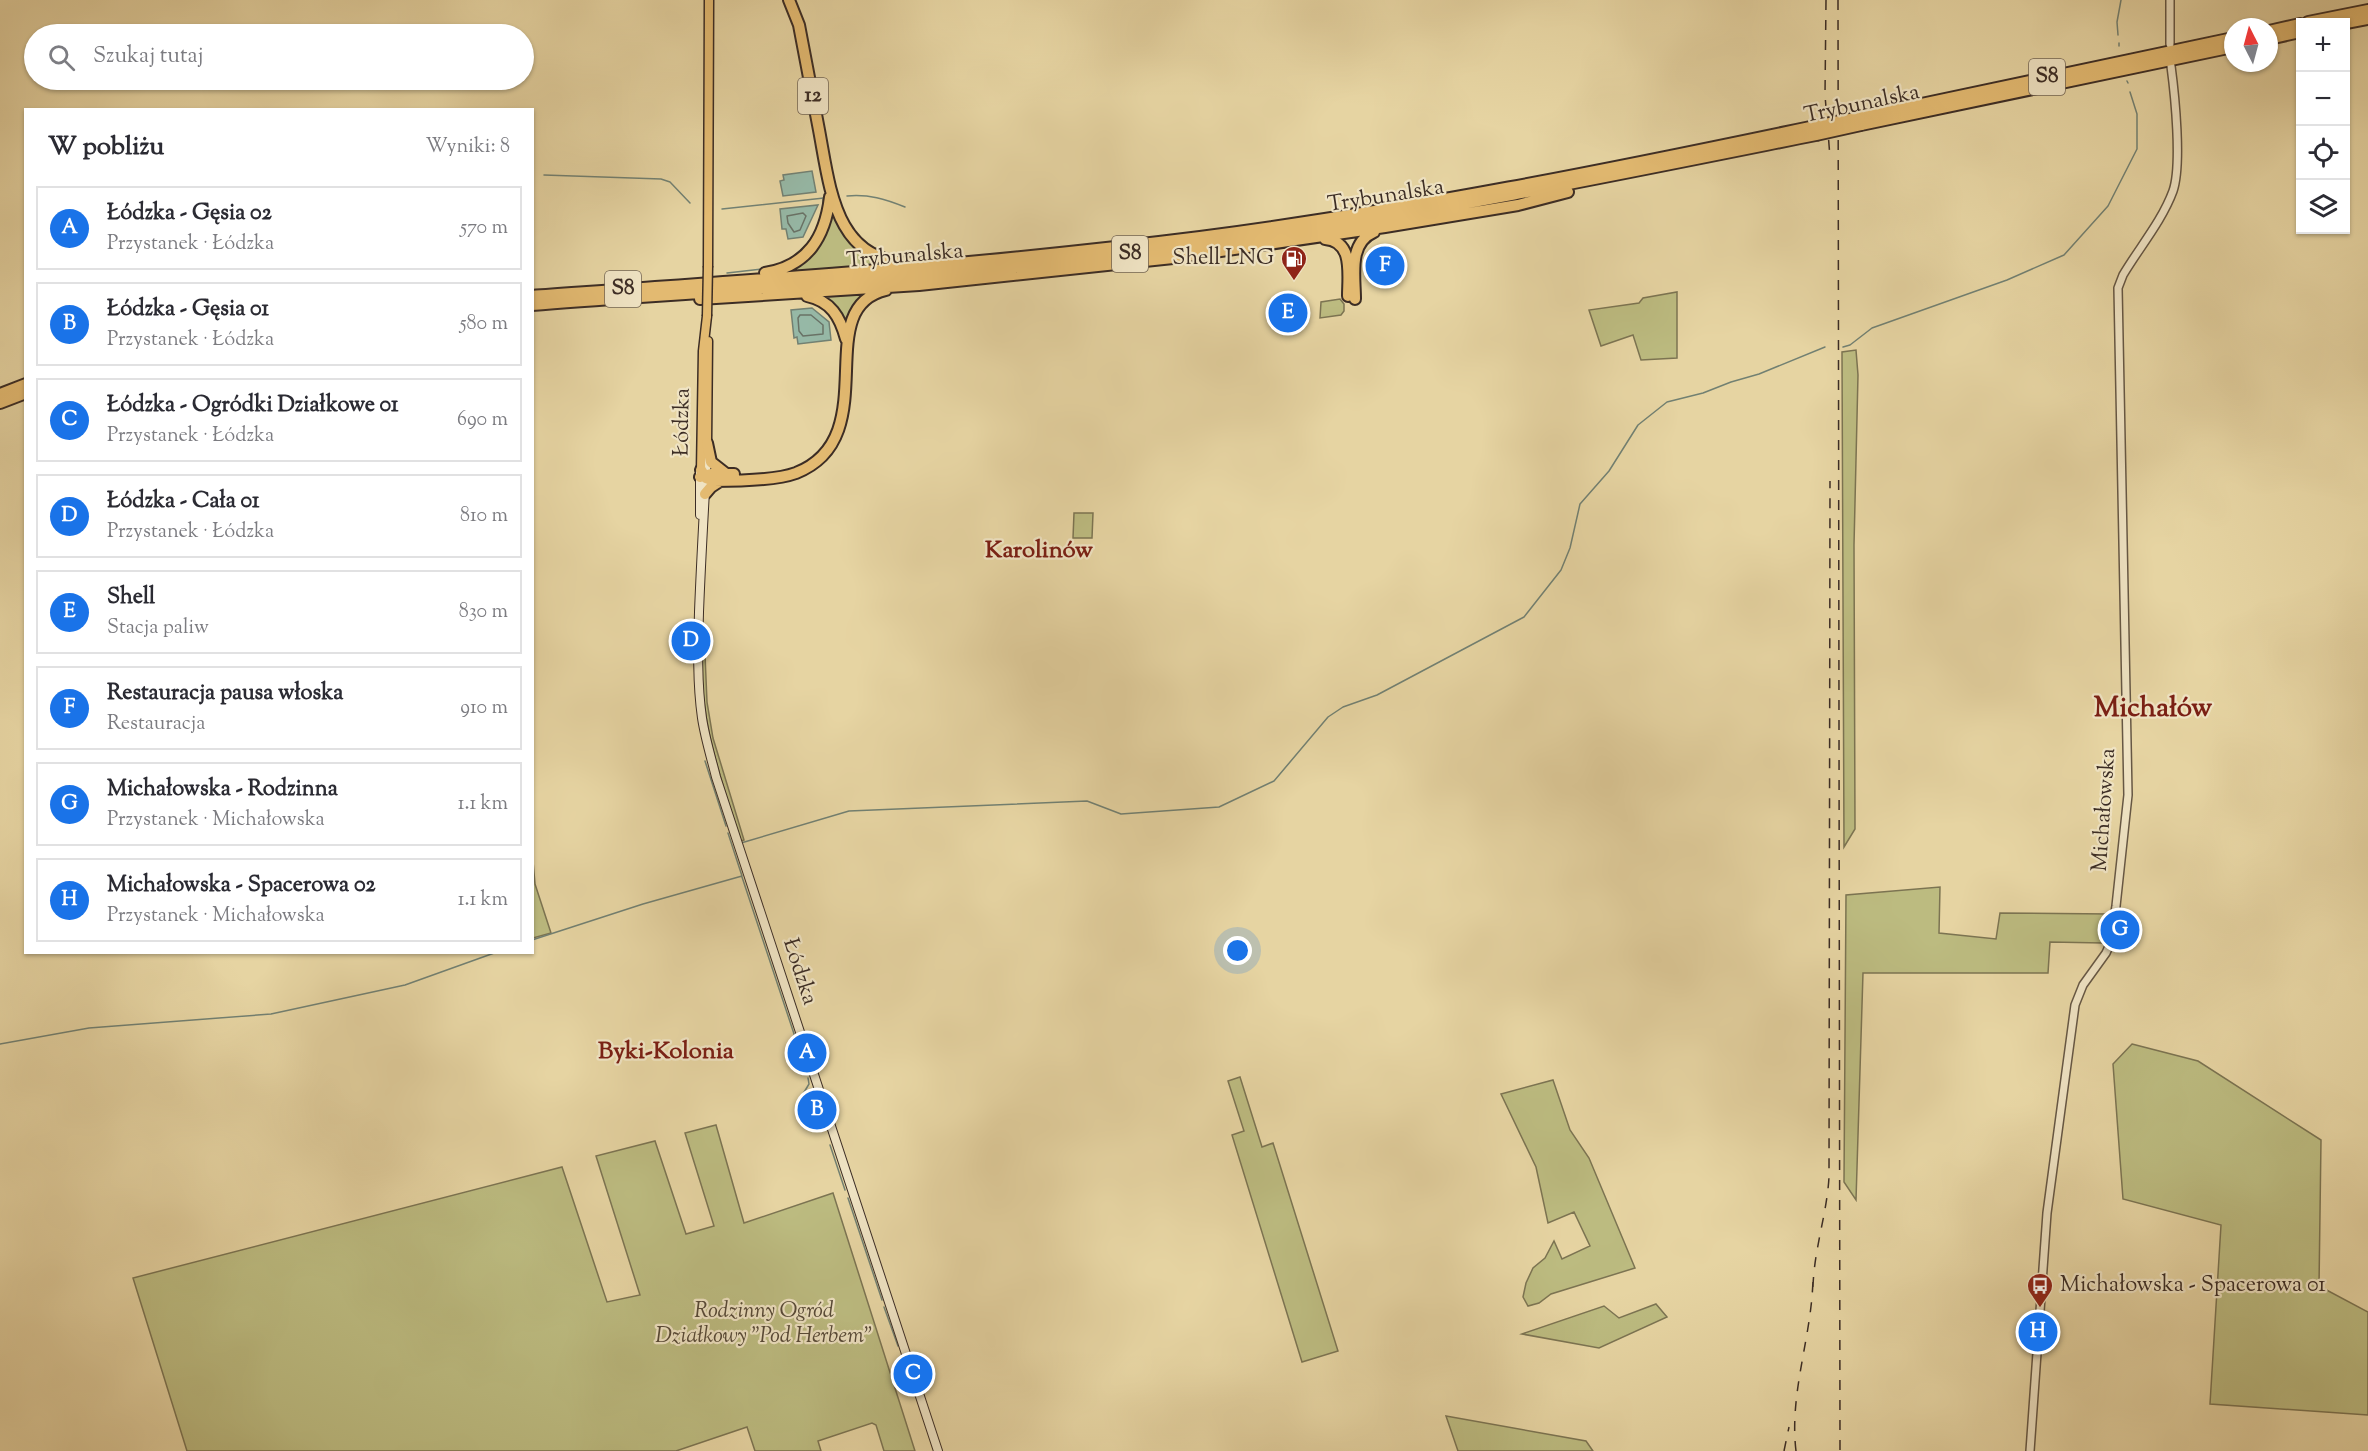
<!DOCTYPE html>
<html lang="pl">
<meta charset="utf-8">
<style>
body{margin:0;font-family:"Sorts Mill Goudy",serif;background:#f2f2f3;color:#2b2b33}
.controls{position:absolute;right:18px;top:18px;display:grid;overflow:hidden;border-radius:0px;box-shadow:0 2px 4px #0004}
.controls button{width:54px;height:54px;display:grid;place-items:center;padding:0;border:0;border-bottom:2px solid #e1e1e2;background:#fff;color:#2b2b33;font:30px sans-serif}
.compass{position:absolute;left:2224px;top:18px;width:54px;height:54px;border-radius:50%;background:#fff;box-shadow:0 2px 4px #0004;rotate:354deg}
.you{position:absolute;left:1238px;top:951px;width:21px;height:21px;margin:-15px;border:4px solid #fff;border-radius:50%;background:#1a73e8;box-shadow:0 0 0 9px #1a73e833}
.badge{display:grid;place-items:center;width:39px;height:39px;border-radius:50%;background:#1a73e8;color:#fff;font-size:20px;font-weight:700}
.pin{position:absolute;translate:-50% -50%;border:3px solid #fff;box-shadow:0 2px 6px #0006}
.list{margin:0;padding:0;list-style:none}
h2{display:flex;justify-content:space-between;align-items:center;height:78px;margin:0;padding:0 24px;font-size:26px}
h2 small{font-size:20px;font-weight:400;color:#7c7c81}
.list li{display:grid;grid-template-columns:39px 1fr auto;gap:18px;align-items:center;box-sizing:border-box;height:84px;margin:0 12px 12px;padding:0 12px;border:2px solid #e1e1e2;border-radius:0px}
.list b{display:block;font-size:22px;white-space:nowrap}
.list p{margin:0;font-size:20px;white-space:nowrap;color:#7c7c81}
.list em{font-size:20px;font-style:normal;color:#7c7c81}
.icon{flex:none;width:33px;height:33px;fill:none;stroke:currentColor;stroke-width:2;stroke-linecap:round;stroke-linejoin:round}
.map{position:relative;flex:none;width:2368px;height:1451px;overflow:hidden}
.search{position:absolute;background:#fff;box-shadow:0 2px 4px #0004;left:24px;top:24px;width:510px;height:66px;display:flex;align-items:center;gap:15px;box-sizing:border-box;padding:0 21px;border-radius:33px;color:#7c7c81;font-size:22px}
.panel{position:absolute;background:#fff;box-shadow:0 2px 4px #0004;left:24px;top:108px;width:510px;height:846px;border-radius:0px}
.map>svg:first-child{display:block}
.green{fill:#bcbb80;stroke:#7c7452;stroke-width:1.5}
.water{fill:#96b8a6;stroke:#728072;stroke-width:1.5}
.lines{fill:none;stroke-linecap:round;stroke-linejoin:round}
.shore{stroke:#697266;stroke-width:1.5}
.stream{stroke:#728072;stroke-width:1.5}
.tertiary-casing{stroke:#665744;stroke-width:10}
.secondary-casing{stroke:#3c2d25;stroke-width:10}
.primary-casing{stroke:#3c2d25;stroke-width:11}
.motorway-casing{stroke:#3c2d25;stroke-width:14}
.tertiary{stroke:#efe3c3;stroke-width:7}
.secondary{stroke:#efe3c3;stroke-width:8}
.primary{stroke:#e3ba71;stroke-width:8}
.motorway{stroke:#e3ba71;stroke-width:10}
.rail{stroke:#3c2d25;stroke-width:1.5;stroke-dasharray:10 10;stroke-linecap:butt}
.primary-bridge-casing{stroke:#3c2d25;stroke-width:11;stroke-linecap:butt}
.motorway-bridge-casing{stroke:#3c2d25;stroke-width:14;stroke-linecap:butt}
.primary-bridge{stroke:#e3ba71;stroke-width:8}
.motorway-bridge{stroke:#e3ba71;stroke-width:10}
.labels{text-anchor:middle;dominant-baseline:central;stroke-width:4.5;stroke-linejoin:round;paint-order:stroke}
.shield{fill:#efe3c3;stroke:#726454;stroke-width:1.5}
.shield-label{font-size:21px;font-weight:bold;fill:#3c2d25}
.street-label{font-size:22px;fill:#3c2d25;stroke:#efe3c3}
.poi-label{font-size:22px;fill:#3c2d25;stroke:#efe3c3;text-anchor:end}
.park-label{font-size:22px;font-style:italic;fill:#564937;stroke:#efe3c3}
.neighbourhood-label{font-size:24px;font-weight:bold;fill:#7a1f14;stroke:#efe3c3}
.district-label{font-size:28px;font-weight:bold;fill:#7a1f14;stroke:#efe3c3}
</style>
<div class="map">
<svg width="2368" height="1451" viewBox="0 0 2368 1451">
<rect width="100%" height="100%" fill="#e6d4a2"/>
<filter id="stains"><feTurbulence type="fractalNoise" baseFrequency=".00333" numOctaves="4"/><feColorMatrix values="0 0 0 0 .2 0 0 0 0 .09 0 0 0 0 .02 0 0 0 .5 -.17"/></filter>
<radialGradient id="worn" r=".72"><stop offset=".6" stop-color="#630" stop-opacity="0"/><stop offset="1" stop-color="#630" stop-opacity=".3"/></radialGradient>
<!-- green -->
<path class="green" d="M 833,208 L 841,228 L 890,264 L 789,272 L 788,270 L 800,262 Z
M 869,292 L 846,326 L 819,295 Z
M 1677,292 L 1677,358 L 1641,360 L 1633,335 L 1601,346 L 1589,310 L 1639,303 L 1643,298 Z
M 1340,299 L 1344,304 L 1344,311 L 1341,315 L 1320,318 L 1321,302 Z
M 1856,350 L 1858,375 L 1854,545 L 1855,829 L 1844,847 L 1842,352 Z
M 1074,513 L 1093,513 L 1092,538 L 1073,538 Z
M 704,631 L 707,702 L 713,738 L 744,840 L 741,841 C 718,772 694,704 704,631 Z
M 533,861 L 535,884 L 551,933 L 533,938 Z
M 1940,887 L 1939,933 L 1996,939 L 2000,913 L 2110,914 L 2103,943 L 2050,942 L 2048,973 L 1863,973 L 1856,1200 L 1844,1182 L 1846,895 Z
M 2132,1044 L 2198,1061 L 2321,1140 L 2319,1286 L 2368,1312 L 2368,1415 L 2210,1404 L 2221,1225 L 2123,1199 L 2113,1064 Z
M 1240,1077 L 1262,1147 L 1273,1143 L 1338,1351 L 1302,1362 L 1232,1135 L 1244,1131 L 1228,1081 Z
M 1553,1080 L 1570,1130 L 1589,1158 L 1635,1268 L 1551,1294 L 1539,1303 L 1528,1306 L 1523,1297 L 1526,1283 L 1533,1268 L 1545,1258 L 1554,1241 L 1562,1259 L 1590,1246 L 1574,1212 L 1548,1223 L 1536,1167 L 1501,1094 Z
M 716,1125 L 744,1223 L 833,1193 L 915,1451 L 884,1451 L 876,1425 L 872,1423 L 818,1441 L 821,1451 L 755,1451 L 747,1427 L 676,1451 L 187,1451 L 133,1278 L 562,1167 L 607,1302 L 640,1295 L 596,1156 L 655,1141 L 686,1234 L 714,1226 L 685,1133 Z
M 1656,1304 L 1667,1317 L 1599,1348 L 1522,1334 L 1604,1306 L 1619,1318 Z
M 1446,1416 L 1586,1441 L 1593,1451 L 1458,1451 Z"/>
<!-- water -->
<path class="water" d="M 812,171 L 816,192 L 783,196 L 780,181 L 784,180 L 783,175 Z
M 818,205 L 803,237 L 788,239 L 786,229 L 782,229 L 780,209 Z
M 812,308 L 829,322 L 831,340 L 798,344 L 797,337 L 794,338 L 791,310 Z"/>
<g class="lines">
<!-- shore -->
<path class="shore" d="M 803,213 L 806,216 L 800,230 L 794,232 L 788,223 L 787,216 Z
M 800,315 L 811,315 L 823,325 L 823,334 L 803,336 L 799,331 L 798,318 Z"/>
<!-- stream -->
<path class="stream" d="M 2118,35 L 2117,22 L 2121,0
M 2119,43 L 2119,46
M 2127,81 L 2128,83
M 544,175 L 661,179 L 670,182 L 690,203
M 847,196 C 869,194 885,199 905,207
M 823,198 L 823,208
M 722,209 L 824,198
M 794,256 L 808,243 L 815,232
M 727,273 L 762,269
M 1843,347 L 1850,345 L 1872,328 L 2007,280 L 2064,255 L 2108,206 L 2137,149 L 2137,114 L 2130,92
M 705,761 L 726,826
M 741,843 L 849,811 L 1087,801 L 1121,814 L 1219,807 L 1274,781 L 1328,717 L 1343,707 L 1377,695 L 1524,617 L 1561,570 L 1570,548 L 1580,504 L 1609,471 L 1638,425 L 1667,402 L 1703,393 L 1731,382 L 1759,374 L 1825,347
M 742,877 L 807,1073
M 532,940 L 643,904 L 742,876 L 728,833
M 0,1044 L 89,1028 L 271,1014 L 405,985 L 497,952
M 803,1094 L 809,1084 L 808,1078
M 805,1101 C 805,1110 805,1118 814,1124
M 830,1145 L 845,1190
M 848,1198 L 882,1300
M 884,1307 L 898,1346"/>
<defs>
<path id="tertiary" d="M 2170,44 L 2170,0
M 2030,1451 L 2047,1213 L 2075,1005 L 2083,985 L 2106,953 L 2110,944 L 2116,906 L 2128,795 L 2118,288 L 2123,275 C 2139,248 2162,221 2173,191 C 2182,165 2175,96 2171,66"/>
<path id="secondary" d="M 707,455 C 704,508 701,560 699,612 C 698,647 697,683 702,718 C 705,738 711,757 716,777 L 938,1451
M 700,515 L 700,473"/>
<path id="primary" d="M 708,266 L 709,0
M 707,443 L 708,341
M 701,470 L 703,351 L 707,316"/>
<path id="motorway" d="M 789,0 L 799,25 C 806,60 812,95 819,130 C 830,188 835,263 912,263
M 2308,22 L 2368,10
M 2346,23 L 2368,19
M 2269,31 L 2300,24
M 2269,39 L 2300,32
M 1860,117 L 2233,38
M 1861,125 L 2233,47
M 1325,239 C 1354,241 1348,275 1348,296
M 765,273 C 808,266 825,237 830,197
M 532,296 C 755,280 978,265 1200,237 C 1407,210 1611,169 1815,126
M 807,296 C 831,301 840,317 846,339
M 700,299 L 919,285 L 1173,258 L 1385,227 L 1518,205 L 1568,192
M 1355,299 C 1355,276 1348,243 1374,232
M 532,305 C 775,287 1018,273 1259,238 C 1446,210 1631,172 1816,135
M 0,394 L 26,384
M 0,403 L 26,393
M 707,443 L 711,462 L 725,473
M 701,470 L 706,478 L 714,481 C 736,481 777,480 796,473 C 887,437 808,308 886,290
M 700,477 L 711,474 L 734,474
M 705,494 L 711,487 L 720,481"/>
</defs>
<!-- tertiary casing -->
<use href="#tertiary" class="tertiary-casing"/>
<!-- secondary casing -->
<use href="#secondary" class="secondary-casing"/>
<!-- primary casing -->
<use href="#primary" class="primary-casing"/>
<!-- motorway casing -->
<use href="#motorway" class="motorway-casing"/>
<!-- tertiary -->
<use href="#tertiary" class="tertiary"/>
<!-- secondary -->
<use href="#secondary" class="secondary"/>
<!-- primary -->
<use href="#primary" class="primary"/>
<!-- motorway -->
<use href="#motorway" class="motorway"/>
<!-- rail -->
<path class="rail" d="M 1826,0 L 1825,95 L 1830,157
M 1838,0 L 1840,1451
M 1813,1287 C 1814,1249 1827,1214 1829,1177 L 1830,481
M 1784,1451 L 1789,1427
M 1796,1451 C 1789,1392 1812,1337 1813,1278"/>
<defs>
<path id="primary-bridge" d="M 707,316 L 708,266"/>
<path id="motorway-bridge" d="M 1815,126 L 1860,117
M 1816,135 L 1861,125"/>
</defs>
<!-- primary-bridge casing -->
<use href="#primary-bridge" class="primary-bridge-casing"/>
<!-- motorway-bridge casing -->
<use href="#motorway-bridge" class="motorway-bridge-casing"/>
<!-- primary-bridge -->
<use href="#primary-bridge" class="primary-bridge"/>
<!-- motorway-bridge -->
<use href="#motorway-bridge" class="motorway-bridge"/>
</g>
<!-- icons -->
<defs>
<symbol id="fuel-pin" viewBox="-11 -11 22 30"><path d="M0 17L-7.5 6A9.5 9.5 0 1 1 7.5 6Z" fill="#8f2418" stroke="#efe3c3"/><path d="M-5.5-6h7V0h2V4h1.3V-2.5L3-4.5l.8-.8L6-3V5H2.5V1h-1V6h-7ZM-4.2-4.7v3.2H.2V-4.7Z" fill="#fff"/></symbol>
<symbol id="bus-pin" viewBox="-11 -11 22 30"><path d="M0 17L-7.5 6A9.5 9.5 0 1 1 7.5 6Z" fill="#8f2418" stroke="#efe3c3"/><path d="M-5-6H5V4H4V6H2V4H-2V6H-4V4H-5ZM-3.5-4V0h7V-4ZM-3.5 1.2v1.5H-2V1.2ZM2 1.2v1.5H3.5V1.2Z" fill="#fff"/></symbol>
</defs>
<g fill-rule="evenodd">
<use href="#fuel-pin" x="1279" y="244" width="30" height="40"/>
<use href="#bus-pin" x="2025" y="1271" width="30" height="40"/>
</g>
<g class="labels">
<!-- shield labels -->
<g class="shield">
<rect x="2029" y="59" width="36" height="36" rx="4.5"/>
<rect x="798" y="78" width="30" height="36" rx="4.5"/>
<rect x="1112" y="236" width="36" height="36" rx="4.5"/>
<rect x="605" y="271" width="36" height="36" rx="4.5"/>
</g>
<g class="shield-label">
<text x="2047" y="77">S8</text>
<text x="813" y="96">12</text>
<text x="1130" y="254">S8</text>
<text x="623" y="289">S8</text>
</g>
<!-- street labels -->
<g class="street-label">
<text transform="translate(1862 105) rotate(-12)">Trybunalska</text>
<text transform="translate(1386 197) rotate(-9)">Trybunalska</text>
<text transform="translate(905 257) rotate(-5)">Trybunalska</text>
<text transform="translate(683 422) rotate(-89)">Łódzka</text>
<text transform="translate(2105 810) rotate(-86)">Michałowska</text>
<text transform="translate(799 972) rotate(72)">Łódzka</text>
</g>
<!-- poi labels -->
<g class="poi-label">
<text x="1274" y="259">Shell LNG</text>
<text x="2060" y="1286" text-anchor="start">Michałowska - Spacerowa 01</text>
</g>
<!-- park labels -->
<g class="park-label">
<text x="764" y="1312">Rodzinny Ogród<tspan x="764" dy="25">Działkowy "Pod Herbem"</tspan></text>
</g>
<!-- neighbourhood labels -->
<g class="neighbourhood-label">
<text x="1039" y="551">Karolinów</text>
<text x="666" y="1052">Byki-Kolonia</text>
</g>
<!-- district labels -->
<g class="district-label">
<text x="2153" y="709">Michałów</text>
</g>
</g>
<rect width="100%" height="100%" filter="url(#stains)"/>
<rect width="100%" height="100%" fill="url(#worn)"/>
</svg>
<div class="controls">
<button>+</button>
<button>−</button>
<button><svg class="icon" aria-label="locate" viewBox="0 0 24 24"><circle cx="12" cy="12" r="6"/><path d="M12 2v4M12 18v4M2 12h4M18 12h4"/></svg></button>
<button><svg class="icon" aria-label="layers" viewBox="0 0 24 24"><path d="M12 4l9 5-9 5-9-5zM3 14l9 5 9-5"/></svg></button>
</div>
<svg class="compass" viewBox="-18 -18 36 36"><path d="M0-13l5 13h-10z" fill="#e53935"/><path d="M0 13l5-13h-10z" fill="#7c7c81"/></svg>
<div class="you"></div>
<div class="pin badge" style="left:807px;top:1053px">A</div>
<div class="pin badge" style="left:817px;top:1110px">B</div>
<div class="pin badge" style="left:913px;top:1374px">C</div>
<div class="pin badge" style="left:691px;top:641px">D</div>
<div class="pin badge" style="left:1288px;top:313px">E</div>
<div class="pin badge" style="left:1385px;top:266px">F</div>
<div class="pin badge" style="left:2120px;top:930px">G</div>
<div class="pin badge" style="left:2038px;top:1332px">H</div>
<div class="search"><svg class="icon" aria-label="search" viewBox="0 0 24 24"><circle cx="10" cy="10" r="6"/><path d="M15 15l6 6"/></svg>Szukaj tutaj</div>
<section class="panel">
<h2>W pobliżu<small>Wyniki: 8</small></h2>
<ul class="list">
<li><span class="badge">A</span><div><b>Łódzka - Gęsia 02</b><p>Przystanek · Łódzka</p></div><em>570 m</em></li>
<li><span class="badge">B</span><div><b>Łódzka - Gęsia 01</b><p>Przystanek · Łódzka</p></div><em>580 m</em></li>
<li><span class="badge">C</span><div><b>Łódzka - Ogródki Działkowe 01</b><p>Przystanek · Łódzka</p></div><em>690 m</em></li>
<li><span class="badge">D</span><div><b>Łódzka - Cała 01</b><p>Przystanek · Łódzka</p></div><em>810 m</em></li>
<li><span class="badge">E</span><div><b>Shell</b><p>Stacja paliw</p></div><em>830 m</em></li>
<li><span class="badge">F</span><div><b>Restauracja pausa włoska</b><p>Restauracja</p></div><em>910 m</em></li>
<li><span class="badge">G</span><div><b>Michałowska - Rodzinna</b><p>Przystanek · Michałowska</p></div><em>1.1 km</em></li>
<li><span class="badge">H</span><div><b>Michałowska - Spacerowa 02</b><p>Przystanek · Michałowska</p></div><em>1.1 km</em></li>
</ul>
</section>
</div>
